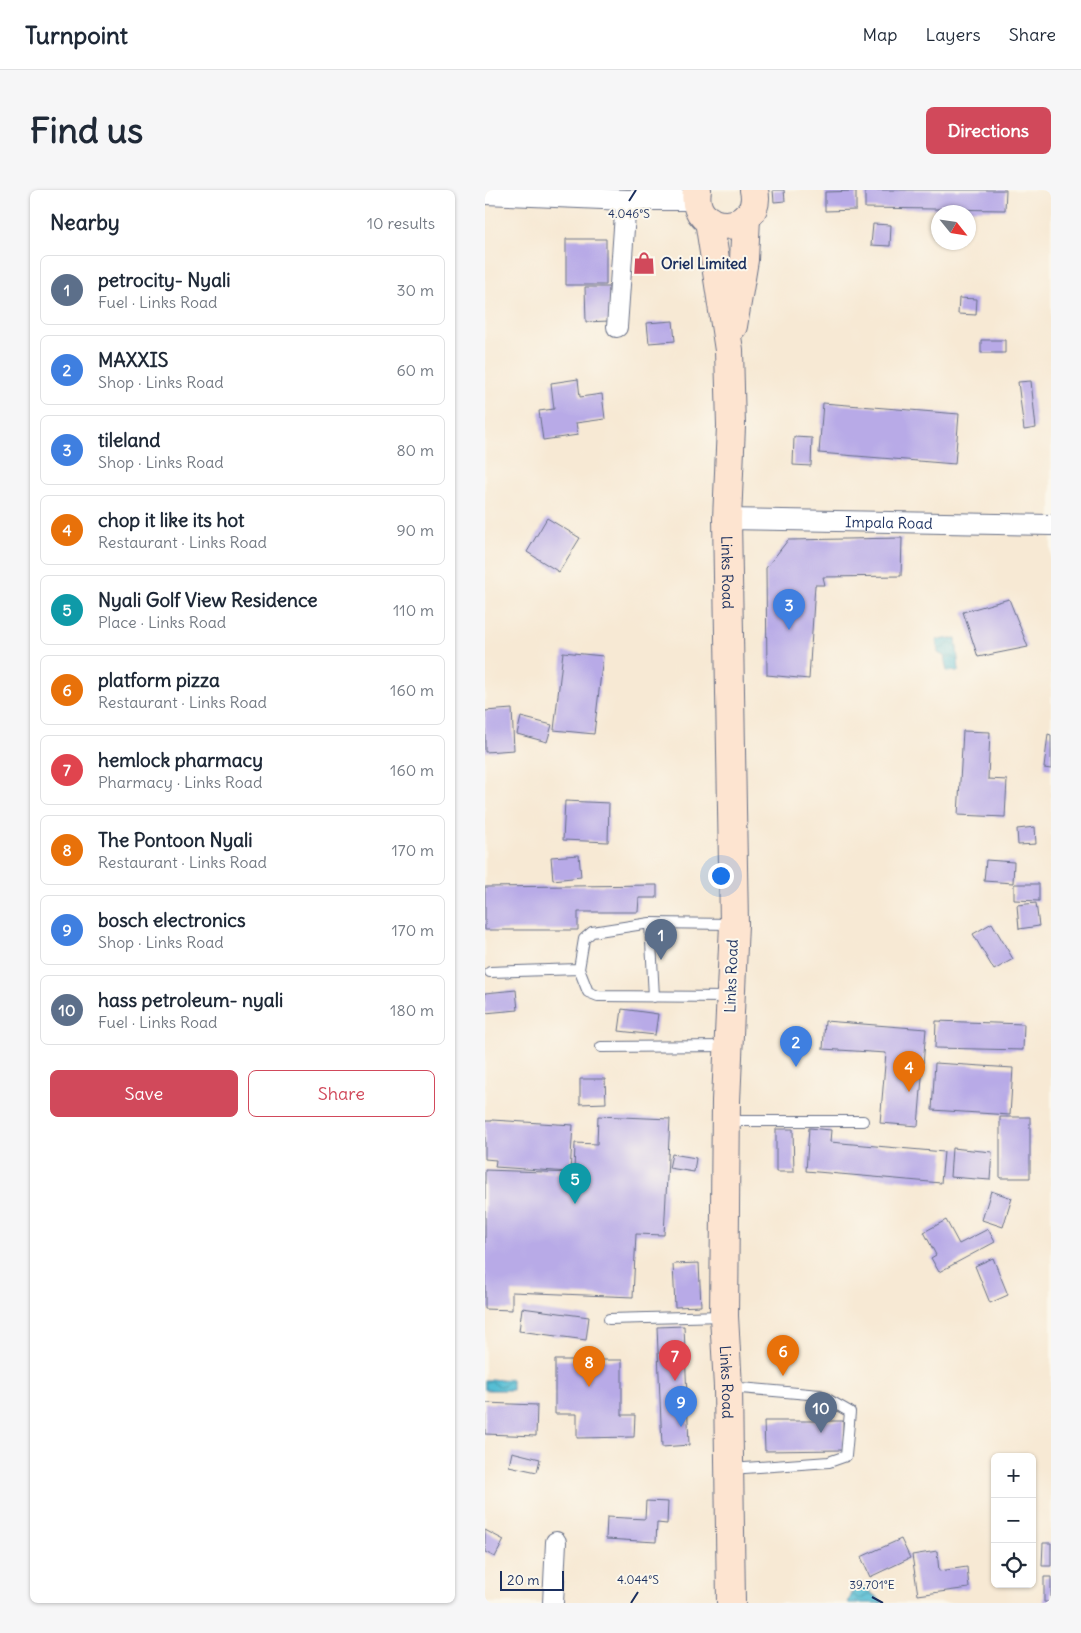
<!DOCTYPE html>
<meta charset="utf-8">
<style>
body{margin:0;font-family:Delius,sans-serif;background:#f6f6f7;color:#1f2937}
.controls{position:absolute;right:15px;bottom:15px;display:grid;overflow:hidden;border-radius:8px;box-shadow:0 1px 4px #0004}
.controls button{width:45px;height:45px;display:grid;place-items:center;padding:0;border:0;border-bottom:1px solid #e0e1e3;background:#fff;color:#1f2937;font:25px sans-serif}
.compass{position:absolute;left:446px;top:15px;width:45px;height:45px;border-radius:50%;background:#fff;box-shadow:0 1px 4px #0004;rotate:120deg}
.scale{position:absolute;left:15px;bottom:12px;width:64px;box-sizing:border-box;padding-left:5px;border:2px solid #1b2f5e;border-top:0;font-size:14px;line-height:18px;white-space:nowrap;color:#1b2f5e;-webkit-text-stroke:4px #fbf7ec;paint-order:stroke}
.you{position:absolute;left:235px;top:685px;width:18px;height:18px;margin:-12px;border:4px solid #fff;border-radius:50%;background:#1a73e8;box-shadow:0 0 0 8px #1a73e833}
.badge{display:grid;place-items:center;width:32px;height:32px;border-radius:50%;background:#d1495b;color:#fff;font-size:16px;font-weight:700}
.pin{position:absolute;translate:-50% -41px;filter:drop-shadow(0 1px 2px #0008)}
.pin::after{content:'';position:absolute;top:26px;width:18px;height:15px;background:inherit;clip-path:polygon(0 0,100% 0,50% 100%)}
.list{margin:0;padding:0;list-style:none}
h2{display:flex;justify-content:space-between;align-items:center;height:65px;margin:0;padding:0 20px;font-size:21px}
h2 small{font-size:16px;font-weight:400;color:#747a83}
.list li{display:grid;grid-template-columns:32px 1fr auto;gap:15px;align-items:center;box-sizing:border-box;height:70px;margin:0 10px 10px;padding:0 10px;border:1px solid #e0e1e3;border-radius:8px}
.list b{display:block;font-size:19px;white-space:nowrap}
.list p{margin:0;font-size:16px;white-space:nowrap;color:#747a83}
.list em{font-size:16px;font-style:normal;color:#747a83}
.actions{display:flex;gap:10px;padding:15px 20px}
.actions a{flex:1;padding:11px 0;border:1px solid #d1495b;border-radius:8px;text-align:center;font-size:18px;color:#d1495b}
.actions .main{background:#d1495b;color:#fff}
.icon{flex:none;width:28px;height:28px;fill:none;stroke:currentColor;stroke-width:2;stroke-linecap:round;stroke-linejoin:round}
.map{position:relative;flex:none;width:566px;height:1413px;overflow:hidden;border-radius:8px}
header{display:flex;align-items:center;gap:30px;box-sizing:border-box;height:70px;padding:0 25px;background:#fff;border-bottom:1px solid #e0e1e3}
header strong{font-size:24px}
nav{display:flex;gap:28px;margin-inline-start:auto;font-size:18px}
.intro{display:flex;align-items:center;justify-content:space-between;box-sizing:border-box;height:120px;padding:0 30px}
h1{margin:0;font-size:35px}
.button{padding:12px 22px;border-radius:8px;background:#d1495b;color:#fff;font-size:18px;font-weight:700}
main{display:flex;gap:30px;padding:0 30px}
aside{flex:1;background:#fff;border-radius:8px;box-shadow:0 1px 4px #0004}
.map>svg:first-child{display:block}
.water{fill:url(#water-waves);stroke:#387699}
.building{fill:#b8aae7}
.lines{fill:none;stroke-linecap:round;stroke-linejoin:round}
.lane-casing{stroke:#687087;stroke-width:12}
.street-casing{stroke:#687087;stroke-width:22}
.secondary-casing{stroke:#687087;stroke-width:30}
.lane{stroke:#fff;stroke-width:10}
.street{stroke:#fff;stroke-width:20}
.secondary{stroke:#fde4d0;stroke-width:28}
.ticks{fill:none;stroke:#1b2f5e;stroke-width:2}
.labels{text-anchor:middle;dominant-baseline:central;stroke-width:4;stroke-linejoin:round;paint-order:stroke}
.poi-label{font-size:15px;font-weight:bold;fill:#1b2f5e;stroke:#fbf7ec;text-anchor:start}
.street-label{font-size:15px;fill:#1b2f5e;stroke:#fbf7ec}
.ticks-label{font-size:12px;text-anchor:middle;fill:#1b2f5e;stroke:#fbf7ec;stroke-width:4;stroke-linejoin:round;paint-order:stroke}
</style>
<header>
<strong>Turnpoint</strong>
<nav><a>Map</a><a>Layers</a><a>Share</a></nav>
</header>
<div class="intro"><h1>Find us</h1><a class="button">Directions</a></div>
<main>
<aside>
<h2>Nearby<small>10 results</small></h2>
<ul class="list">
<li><span class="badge" style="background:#5c6f8a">1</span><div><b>petrocity- Nyali</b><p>Fuel · Links Road</p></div><em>30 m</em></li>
<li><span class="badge" style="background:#3f7fe0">2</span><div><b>MAXXIS</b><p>Shop · Links Road</p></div><em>60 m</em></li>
<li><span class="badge" style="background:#3f7fe0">3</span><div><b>tileland</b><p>Shop · Links Road</p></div><em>80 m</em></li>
<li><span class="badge" style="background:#e8710a">4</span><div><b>chop it like its hot</b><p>Restaurant · Links Road</p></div><em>90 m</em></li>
<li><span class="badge" style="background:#0f9aa8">5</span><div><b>Nyali Golf View Residence</b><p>Place · Links Road</p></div><em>110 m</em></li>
<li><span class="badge" style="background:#e8710a">6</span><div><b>platform pizza</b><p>Restaurant · Links Road</p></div><em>160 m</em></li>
<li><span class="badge" style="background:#e0444e">7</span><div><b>hemlock pharmacy</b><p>Pharmacy · Links Road</p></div><em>160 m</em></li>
<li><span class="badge" style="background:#e8710a">8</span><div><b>The Pontoon Nyali</b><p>Restaurant · Links Road</p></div><em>170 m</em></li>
<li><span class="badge" style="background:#3f7fe0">9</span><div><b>bosch electronics</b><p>Shop · Links Road</p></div><em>170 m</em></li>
<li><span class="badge" style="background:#5c6f8a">10</span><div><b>hass petroleum- nyali</b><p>Fuel · Links Road</p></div><em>180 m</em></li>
</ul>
<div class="actions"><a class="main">Save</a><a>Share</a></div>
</aside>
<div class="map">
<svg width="566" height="1413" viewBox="0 0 566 1413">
<defs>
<pattern id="water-waves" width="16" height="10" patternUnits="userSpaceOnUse" patternTransform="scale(1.25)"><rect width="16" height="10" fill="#56bed4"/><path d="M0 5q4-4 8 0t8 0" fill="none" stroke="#469baf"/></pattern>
</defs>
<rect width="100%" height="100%" fill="#fbf7ec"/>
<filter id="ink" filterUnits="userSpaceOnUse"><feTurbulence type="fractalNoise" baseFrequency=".02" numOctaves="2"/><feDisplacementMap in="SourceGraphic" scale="10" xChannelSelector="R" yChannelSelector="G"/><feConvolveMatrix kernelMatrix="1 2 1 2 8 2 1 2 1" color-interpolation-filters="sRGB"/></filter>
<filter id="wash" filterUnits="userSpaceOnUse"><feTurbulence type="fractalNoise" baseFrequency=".0096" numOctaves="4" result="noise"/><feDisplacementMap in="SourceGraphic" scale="20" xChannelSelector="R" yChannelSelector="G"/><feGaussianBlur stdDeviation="1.12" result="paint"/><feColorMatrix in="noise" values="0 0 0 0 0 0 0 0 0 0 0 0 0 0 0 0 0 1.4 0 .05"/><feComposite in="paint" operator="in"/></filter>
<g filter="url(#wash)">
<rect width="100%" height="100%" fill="#f7e9d4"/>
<!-- water -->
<path class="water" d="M 471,448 L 474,481 L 462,482 L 459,466 L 453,463 L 451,450 Z
M 27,1189 L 27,1200 L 0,1200 L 0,1190 Z
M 370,1396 L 379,1397 L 399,1413 L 363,1413 Z"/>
<g id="blocks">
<!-- building -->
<path class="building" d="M 288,0 L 299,0 L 300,11 L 289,12 Z
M 380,0 L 521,0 L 520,20 L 380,18 Z
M 371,1 L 371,20 L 340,21 L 340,2 Z
M 388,34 L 406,35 L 405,56 L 386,55 Z
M 81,49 L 121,49 L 121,95 L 81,95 Z
M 100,97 L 124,97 L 124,131 L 101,132 Z
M 474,108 L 492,109 L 491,125 L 473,124 Z
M 188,131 L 190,151 L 164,153 L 162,133 Z
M 496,150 L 520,150 L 520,163 L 496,163 Z
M 93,189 L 95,207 L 117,204 L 120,229 L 91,233 L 93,245 L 58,250 L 54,221 L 69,219 L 66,193 Z
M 546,191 L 551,238 L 539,240 L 533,192 Z
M 338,213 L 474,224 L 470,274 L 334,263 Z
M 309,247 L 327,248 L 326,276 L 308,275 Z
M 62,328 L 95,348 L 74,382 L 42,362 Z
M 417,348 L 416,386 L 338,387 L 340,395 L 330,395 L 324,489 L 282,485 L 281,378 L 303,350 Z
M 524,409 L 543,457 L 493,467 L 478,422 Z
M 78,462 L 118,466 L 109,544 L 69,540 Z
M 27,519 L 29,560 L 0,562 L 0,521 Z
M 36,527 L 67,535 L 62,552 L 32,544 Z
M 478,541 L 505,542 L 503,589 L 522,590 L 520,627 L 473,625 Z
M 563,544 L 566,545 L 566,579 L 559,578 Z
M 80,611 L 124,613 L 123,652 L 78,650 Z
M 550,637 L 551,654 L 533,655 L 532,639 Z
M 94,665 L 96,687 L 68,690 L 66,667 Z
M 501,670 L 529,672 L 528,693 L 499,691 Z
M 529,694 L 554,694 L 554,711 L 529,710 Z
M 172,695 L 172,708 L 154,708 L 153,722 L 93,722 L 93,740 L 0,740 L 0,697 Z
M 551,713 L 554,736 L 534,739 L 532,715 Z
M 507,733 L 528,769 L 509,780 L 488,744 Z
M 31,800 L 33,820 L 0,823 L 0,803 Z
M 137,819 L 173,824 L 170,845 L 134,841 Z
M 340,831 L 441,839 L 433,936 L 395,933 L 401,863 L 338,859 Z
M 451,831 L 539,834 L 538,860 L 450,858 Z
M 450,873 L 528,878 L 525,925 L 447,920 Z
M 95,889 L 120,889 L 121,913 L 95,914 Z
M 113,926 L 185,929 L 179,1045 L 151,1044 L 148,1107 L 27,1102 L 27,1120 L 0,1119 L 0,980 L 89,983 L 90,953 L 112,954 Z
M 515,927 L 545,927 L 545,988 L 515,988 Z
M 7,930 L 88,935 L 85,982 L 10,977 L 11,970 L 0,969 L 0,931 L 7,931 Z
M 324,938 L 346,940 L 345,952 L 459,962 L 456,993 L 321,981 Z
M 291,939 L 308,939 L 309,982 L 291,982 Z
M 467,958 L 507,962 L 505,990 L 465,987 Z
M 187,964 L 211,968 L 209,982 L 184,978 Z
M 506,1001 L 527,1008 L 518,1037 L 497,1030 Z
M 461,1030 L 474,1054 L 503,1039 L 510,1052 L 454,1082 L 446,1068 L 451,1065 L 439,1042 Z
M 508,1068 L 523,1105 L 505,1113 L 490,1076 Z
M 214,1073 L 216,1116 L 190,1117 L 188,1074 Z
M 37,1118 L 104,1127 L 101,1150 L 34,1141 Z
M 199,1136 L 204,1255 L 177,1257 L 172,1137 Z
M 70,1170 L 137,1170 L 137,1225 L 150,1225 L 149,1247 L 92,1248 L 92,1224 L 70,1224 Z
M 0,1213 L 52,1215 L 51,1246 L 0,1244 Z
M 279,1231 L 358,1231 L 358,1260 L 280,1261 Z
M 27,1262 L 55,1269 L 52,1282 L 24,1276 Z
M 161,1311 L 183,1312 L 182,1334 L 172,1333 L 171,1352 L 121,1349 L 122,1327 L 160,1329 Z
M 0,1340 L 19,1350 L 10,1367 L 0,1362 Z
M 416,1349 L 425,1368 L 385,1387 L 376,1367 Z
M 558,1353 L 566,1353 L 566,1376 L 557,1376 Z
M 452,1361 L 454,1381 L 482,1377 L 484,1398 L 433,1405 L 427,1365 Z
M 559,1387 L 566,1387 L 566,1412 L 559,1412 Z"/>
</g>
</g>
<g filter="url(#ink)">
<use href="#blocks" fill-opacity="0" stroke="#687087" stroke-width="1"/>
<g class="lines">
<defs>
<path id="lane" d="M 94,779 L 99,749 L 107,742 L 165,733
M 5,782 L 94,779 L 103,802 L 113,806 L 244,807
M 169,807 L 165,733 L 248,734
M 116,857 L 243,856
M 242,931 L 378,931
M 124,1129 L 238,1126
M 244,1197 L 335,1205 L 365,1222 L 361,1266 L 344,1272 L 245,1279"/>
<g id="street">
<path d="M 0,4 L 141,10 L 212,10"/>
<path d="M 132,137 L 141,10"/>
<path id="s1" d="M 242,329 L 566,335"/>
<path d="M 68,1413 L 71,1352"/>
</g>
<g id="secondary">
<path d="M 212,0 C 204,48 279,45 269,0"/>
<path id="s2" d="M 224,30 L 244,160 L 246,236 L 242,329 L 249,734 L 241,911 L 239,1126 L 243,1197 L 246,1413"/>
<path d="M 248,136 L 259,70 L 261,27"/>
</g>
</defs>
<!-- lane casing -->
<use href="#lane" class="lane-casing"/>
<!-- street casing -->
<use href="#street" class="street-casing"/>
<!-- secondary casing -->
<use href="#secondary" class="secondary-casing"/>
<!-- lane -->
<use href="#lane" class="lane"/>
<!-- street -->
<use href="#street" class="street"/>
<!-- secondary -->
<use href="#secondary" class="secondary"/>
</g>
</g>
<!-- ticks -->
<path class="ticks" d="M 144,11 L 151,0M 387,1407 L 398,1413M 146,1413 L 153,1402"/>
<!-- icons -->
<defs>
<symbol id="shop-bare" viewBox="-9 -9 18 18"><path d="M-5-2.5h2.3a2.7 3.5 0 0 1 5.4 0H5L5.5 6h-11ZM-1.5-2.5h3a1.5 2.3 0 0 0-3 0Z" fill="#d1495b" stroke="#fbf7ec" stroke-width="2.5" paint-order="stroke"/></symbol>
</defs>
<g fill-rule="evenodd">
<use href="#shop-bare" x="143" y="57" width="32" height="32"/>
</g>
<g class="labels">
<!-- poi labels -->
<g class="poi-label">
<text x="176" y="73">Oriel Limited</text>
</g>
<!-- street labels -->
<g class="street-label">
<text stroke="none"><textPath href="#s1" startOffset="162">Impala Road</textPath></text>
<text stroke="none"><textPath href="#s2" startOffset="354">Links Road</textPath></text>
<text transform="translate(246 786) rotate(-88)">Links Road</text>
<text stroke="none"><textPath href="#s2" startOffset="1164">Links Road</textPath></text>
</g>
</g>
<g class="ticks-label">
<text x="144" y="28">4.046°S</text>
<text x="153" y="1394">4.044°S</text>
<text x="387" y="1399">39.701°E</text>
</g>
</svg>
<div class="controls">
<button>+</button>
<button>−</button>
<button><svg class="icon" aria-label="locate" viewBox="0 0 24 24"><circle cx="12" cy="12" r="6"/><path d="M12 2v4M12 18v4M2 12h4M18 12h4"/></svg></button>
</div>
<svg class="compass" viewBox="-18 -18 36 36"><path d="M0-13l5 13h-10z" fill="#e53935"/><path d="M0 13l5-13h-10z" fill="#747a83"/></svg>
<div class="scale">20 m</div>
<div class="you"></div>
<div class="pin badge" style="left:176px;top:770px;background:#5c6f8a">1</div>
<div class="pin badge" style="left:311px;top:877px;background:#3f7fe0">2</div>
<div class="pin badge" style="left:304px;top:440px;background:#3f7fe0">3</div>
<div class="pin badge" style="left:424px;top:902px;background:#e8710a">4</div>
<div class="pin badge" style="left:90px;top:1014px;background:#0f9aa8">5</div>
<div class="pin badge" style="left:298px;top:1186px;background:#e8710a">6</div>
<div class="pin badge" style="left:190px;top:1191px;background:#e0444e">7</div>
<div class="pin badge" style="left:104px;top:1197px;background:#e8710a">8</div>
<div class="pin badge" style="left:196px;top:1237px;background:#3f7fe0">9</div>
<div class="pin badge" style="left:336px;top:1243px;background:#5c6f8a">10</div>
</div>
</main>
